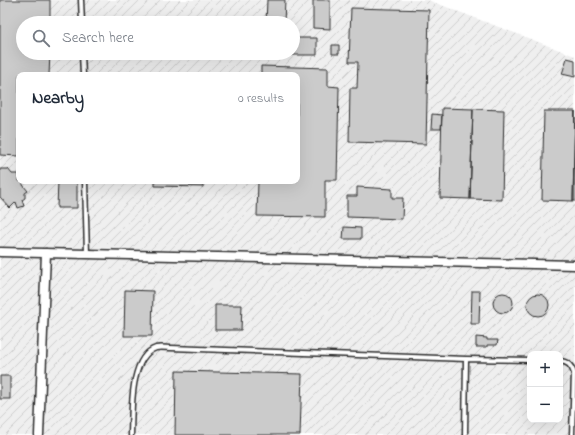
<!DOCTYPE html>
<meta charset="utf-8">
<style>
body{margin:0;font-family:"Indie Flower",sans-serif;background:#f6f6f7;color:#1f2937}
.controls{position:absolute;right:12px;bottom:12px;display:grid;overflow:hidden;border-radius:8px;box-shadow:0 4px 16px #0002}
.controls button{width:36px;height:36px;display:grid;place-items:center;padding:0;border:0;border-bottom:1px solid #e0e1e3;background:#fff;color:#1f2937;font:20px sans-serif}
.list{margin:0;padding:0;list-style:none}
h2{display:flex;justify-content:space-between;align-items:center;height:52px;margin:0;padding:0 16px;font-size:17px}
h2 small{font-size:13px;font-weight:400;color:#747a83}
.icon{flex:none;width:22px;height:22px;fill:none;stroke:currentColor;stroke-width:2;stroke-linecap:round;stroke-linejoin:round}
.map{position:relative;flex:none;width:575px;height:435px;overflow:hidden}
.search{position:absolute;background:#fff;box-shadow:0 4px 16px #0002;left:16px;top:16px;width:284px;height:44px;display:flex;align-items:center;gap:10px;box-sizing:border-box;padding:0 14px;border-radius:22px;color:#747a83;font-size:15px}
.panel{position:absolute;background:#fff;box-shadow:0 4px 16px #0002;left:16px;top:72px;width:284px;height:112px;border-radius:8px}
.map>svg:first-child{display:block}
.industrial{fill:url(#industrial-furrows);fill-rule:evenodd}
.building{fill:#cbcbcb;stroke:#2b2b2b}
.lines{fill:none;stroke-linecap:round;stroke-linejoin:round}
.lane-casing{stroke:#2b2b2b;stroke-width:7}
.street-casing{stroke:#2b2b2b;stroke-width:11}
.lane{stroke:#fff;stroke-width:4}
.street{stroke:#fff;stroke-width:8}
</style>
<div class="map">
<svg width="575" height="435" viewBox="0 0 575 435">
<defs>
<pattern id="industrial-furrows" width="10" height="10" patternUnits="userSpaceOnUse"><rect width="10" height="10" fill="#efefef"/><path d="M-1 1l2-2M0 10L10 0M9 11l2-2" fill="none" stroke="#cdcdcd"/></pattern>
</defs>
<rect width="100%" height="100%" fill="#fff"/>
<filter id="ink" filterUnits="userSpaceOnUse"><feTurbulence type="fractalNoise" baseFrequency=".025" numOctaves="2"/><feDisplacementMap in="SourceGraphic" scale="8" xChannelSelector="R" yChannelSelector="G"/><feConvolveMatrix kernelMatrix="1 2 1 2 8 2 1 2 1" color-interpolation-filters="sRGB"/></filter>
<g filter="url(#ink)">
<!-- industrial -->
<path class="industrial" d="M 0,0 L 428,0 L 575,56 L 575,435 L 0,435 ZM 23,23 L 293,23 L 293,53 L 23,53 ZM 19,75 L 297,75 L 297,181 L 19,181 ZM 530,354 L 560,354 L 560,420 L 530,420 Z"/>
<!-- building -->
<path class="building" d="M 0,0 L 50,0 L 50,23 L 23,23 L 23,53 L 50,53 L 49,75 L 19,75 L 19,156 L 0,155 Z
M 267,0 L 285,0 L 284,23 L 266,23 Z
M 313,0 L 330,0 L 330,29 L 313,28 Z
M 351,8 L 429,10 L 426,144 L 349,142 L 350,88 L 357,88 L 358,62 L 349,62 Z
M 293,38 L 317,38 L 317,55 L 278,55 L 278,53 L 293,53 Z
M 332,45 L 339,45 L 339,54 L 332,54 Z
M 567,58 L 575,60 L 575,77 L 562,74 Z
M 261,66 L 328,68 L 328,86 L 339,87 L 337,180 L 325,180 L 325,217 L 257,216 L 258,181 L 297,181 L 297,75 L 261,75 Z
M 442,108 L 473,109 L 470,199 L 440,198 Z
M 473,109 L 504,110 L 502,200 L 470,199 Z
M 544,111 L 575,111 L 573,201 L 542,200 Z
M 575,111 L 575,201 L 573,201 Z
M 432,114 L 442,115 L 441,129 L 431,129 Z
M 0,169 L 8,169 L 12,174 L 19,174 L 19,181 L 23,181 L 23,185 L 28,191 L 25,193 L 25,198 L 22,200 L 24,206 L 18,208 L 16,202 L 10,208 L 0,197 Z
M 58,181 L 77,181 L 77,208 L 57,208 Z
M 155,181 L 203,181 L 203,187 L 155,186 Z
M 357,187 L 392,189 L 392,198 L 403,198 L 402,219 L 347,217 L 347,196 L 357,196 Z
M 344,227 L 361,228 L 361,239 L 343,239 Z
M 125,290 L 153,291 L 152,336 L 124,336 Z
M 472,291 L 480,291 L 479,324 L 471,324 Z
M493 303a10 10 0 1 1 20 0a10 10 0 1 1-20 0Z
M527 305a11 11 0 1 1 22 0a11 11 0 1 1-22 0Z
M 215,305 L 242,305 L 241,330 L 215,330 Z
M 476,337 L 487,338 L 487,340 L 498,340 L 497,345 L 487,345 L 487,347 L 476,347 Z
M 176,371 L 302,374 L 300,435 L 175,435 Z
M 0,376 L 10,376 L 10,399 L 0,399 Z"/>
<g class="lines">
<defs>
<path id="lane" d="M 81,0 L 82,23
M 82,53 L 83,75
M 85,181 L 87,254
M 560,361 C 568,362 571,365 574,373 L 572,435
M 131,435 C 132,412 129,357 156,348 C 160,347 167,348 171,348 L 466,359 L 530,360
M 465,435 L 466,359"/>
<path id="street" d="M 0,252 L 575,265
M 39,435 L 46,253"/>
</defs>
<!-- lane casing -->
<use href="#lane" class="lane-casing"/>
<!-- street casing -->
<use href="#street" class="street-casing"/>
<!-- lane -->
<use href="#lane" class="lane"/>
<!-- street -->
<use href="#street" class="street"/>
</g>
</g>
</svg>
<div class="controls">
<button>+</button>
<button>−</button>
</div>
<div class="search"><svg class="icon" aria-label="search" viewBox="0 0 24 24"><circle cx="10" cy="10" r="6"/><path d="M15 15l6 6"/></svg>Search here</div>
<section class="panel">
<h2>Nearby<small>0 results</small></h2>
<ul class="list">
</ul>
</section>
</div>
